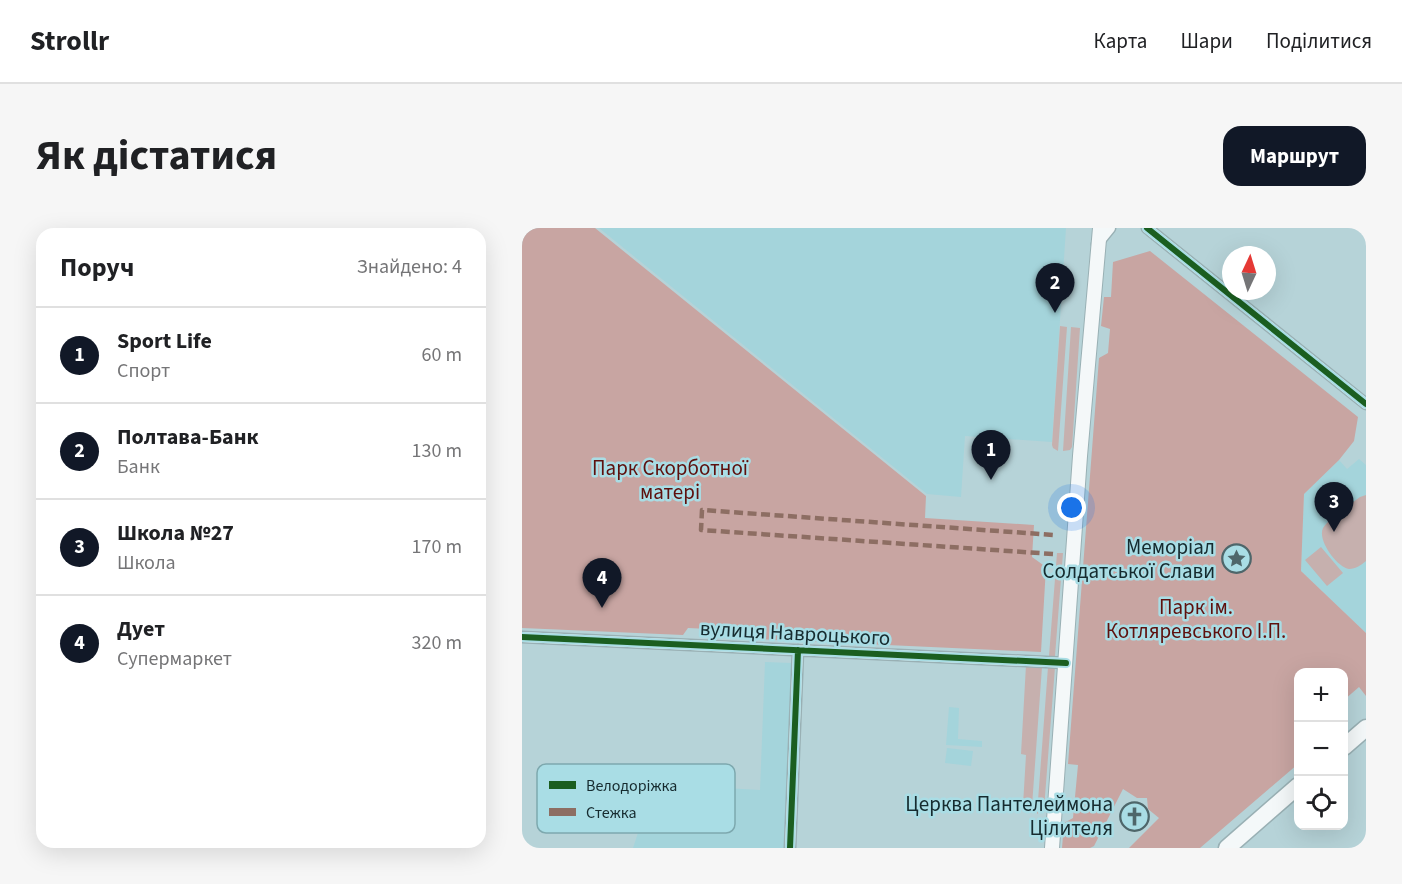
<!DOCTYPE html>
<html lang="uk">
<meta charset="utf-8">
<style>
body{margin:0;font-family:"Source Sans 3",sans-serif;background:#f6f6f6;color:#202124}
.controls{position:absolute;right:18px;bottom:18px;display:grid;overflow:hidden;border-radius:12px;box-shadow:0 6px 24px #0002}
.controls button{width:54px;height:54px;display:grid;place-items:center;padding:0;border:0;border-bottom:2px solid #e0e0e0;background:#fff;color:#202124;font:30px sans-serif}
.compass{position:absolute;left:700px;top:18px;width:54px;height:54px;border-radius:50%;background:#fff;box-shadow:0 6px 24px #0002;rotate:4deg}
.you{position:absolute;left:550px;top:280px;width:21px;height:21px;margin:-15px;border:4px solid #fff;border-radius:50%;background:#1a73e8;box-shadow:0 0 0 9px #1a73e833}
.badge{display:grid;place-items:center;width:39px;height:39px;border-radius:50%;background:#111827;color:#fff;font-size:20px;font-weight:700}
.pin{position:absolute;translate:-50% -50px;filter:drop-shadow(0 2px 3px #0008)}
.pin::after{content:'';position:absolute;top:32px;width:21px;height:18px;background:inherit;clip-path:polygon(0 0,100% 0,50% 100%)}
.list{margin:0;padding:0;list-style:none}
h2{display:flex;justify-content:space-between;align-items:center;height:78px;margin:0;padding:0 24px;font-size:26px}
h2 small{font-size:20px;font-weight:400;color:#757577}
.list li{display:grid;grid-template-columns:39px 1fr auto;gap:18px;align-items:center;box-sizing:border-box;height:96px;padding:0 24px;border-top:2px solid #e0e0e0}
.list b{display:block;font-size:22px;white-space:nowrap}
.list p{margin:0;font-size:20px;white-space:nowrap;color:#757577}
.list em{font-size:20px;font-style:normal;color:#757577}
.icon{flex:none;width:33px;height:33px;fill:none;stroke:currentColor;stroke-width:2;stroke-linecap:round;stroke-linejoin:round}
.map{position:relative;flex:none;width:844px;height:620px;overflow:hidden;border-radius:18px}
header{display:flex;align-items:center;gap:36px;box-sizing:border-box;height:84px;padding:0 30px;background:#fff;border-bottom:2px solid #e0e0e0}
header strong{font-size:28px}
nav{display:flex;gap:33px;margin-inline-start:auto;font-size:21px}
.intro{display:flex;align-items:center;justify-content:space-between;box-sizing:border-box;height:144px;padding:0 36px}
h1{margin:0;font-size:42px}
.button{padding:15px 27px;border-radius:18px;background:#111827;color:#fff;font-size:21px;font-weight:700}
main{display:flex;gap:36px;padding:0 36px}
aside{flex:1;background:#fff;border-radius:18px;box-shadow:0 6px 24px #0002}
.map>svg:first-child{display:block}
.built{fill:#a4d4db}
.green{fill:#c6b0ae}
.forest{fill:#c8a5a2}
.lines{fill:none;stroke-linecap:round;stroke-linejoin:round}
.minor-casing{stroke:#99b0b4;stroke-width:13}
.secondary-casing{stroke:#99b0b4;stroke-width:16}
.primary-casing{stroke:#99b0b4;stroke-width:19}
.minor{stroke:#f4f8f9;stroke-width:10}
.secondary{stroke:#f4f8f9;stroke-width:14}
.primary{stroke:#f4f8f9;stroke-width:16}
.quiet{stroke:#8d6e63;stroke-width:4.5;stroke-dasharray:9 4.5;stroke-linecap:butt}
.cycleway-casing{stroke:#a9dde5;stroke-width:10}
.cycleway{stroke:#1b5e20;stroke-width:6}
.labels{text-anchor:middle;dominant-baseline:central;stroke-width:5;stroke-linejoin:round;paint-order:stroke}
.park-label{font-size:21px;fill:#5e100d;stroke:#a9dde5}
.poi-label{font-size:21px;fill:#162b2f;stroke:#a9dde5;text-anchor:end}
.street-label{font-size:21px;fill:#162b2f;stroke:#a9dde5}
.key{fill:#a9dde5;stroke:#7da8ae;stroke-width:1.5}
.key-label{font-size:16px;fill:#162b2f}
</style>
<header>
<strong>Strollr</strong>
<nav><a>Карта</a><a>Шари</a><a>Поділитися</a></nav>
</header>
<div class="intro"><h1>Як дістатися</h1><a class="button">Маршрут</a></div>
<main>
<aside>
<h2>Поруч<small>Знайдено: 4</small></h2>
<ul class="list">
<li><span class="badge">1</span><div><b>Sport Life</b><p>Спорт</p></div><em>60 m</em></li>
<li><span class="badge">2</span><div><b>Полтава-Банк</b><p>Банк</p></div><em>130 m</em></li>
<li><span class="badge">3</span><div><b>Школа №27</b><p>Школа</p></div><em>170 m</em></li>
<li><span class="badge">4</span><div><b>Дует</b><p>Супермаркет</p></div><em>320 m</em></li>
</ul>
</aside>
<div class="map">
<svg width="844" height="620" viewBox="0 0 844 620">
<rect width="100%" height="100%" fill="#b6d3d8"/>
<!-- built -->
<path class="built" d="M 77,0 L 544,0 L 530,214 L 443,208 L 439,269 L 405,266 Z
M 837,231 L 844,237 L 844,405 L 779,343 L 782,266 L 817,232 L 825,241 Z
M 243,434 L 270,435 L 262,620 L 111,620 L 132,556 L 238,562 Z
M 427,479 L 437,480 L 436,511 L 460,513 L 460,519 L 424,517 Z
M 425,520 L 451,523 L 449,538 L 423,535 Z"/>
<!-- green -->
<path class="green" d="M 538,98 L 545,99 L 536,223 L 531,220 L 530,217 Z
M 549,99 L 558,100 L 550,219 L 548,222 L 541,223 Z
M 844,267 L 844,333 C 839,337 834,341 827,341 C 815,339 795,312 801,300 C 807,290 828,277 838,269 Z
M 799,319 L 821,345 L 805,358 L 783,332 Z
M 535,325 L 541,325 L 533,428 L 527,428 Z
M 504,437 L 520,439 L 510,578 L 501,577 L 504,527 L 499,526 Z
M 526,439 L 533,439 L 522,581 L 515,586 Z"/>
<!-- forest -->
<path class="forest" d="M 0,0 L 73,0 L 404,268 L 403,290 L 512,297 L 510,329 L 524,339 L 519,424 L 234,411 L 229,403 L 166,400 L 161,407 L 0,400 Z
M 628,23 L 836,189 L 832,213 L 817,232 L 782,266 L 779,343 L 844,405 L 844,468 L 837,459 L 822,472 L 822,445 L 776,445 L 776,536 L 678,620 L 607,620 L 637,590 L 626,581 L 625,570 L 615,570 L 601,561 L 572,618 L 568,620 L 540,620 L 542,595 L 551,590 L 556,537 L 546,536 L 577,130 L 586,125 L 588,101 L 579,98 L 582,69 L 589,69 L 591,34 Z"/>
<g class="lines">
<defs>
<path id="minor" d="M 625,0 L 844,176
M 575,16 L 588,0
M 0,409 L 544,435
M 268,620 L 276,422"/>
<path id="secondary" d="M 530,620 L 558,228 L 578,0"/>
<path id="primary" d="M 822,519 L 844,500
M 705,620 L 776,558"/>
</defs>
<!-- minor casing -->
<use href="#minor" class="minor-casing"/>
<!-- secondary casing -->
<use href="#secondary" class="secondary-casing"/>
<!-- primary casing -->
<use href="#primary" class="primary-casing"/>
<!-- minor -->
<use href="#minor" class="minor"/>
<!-- secondary -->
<use href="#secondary" class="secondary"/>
<!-- primary -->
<use href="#primary" class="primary"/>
<!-- quiet -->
<path class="quiet" d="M 531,326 L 179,302 L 180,282 L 532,307"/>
<defs>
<path id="cycleway" d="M 625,0 L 844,176
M 0,409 L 544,435
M 268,620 L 276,422"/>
</defs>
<!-- cycleway casing -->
<use href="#cycleway" class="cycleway-casing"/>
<!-- cycleway -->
<use href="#cycleway" class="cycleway"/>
</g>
<!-- icons -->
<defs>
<symbol id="sight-ring" viewBox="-11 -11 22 22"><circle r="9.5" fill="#a9dde5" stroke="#4e666a" stroke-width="1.5"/><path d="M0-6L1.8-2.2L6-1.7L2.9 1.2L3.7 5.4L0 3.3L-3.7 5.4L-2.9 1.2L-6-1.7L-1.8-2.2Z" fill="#4e666a"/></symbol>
<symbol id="church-ring" viewBox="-11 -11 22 22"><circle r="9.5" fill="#a9dde5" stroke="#4e666a" stroke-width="1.5"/><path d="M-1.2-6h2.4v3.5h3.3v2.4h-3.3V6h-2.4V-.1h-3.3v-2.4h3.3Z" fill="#4e666a"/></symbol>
</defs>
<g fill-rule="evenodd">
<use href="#sight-ring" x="698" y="314" width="33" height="33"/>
<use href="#church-ring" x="596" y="572" width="33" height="33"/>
</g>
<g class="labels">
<!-- park labels -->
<g class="park-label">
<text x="148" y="240">Парк Скорботної<tspan x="148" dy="24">матері</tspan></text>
<text x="674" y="379">Парк ім.<tspan x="674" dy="24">Котляревського І.П.</tspan></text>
</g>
<!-- poi labels -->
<g class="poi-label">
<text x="693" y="319">Меморіал<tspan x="693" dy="24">Солдатської Слави</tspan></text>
<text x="591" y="576">Церква Пантелеймона<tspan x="591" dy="24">Цілителя</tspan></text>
</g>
<!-- street labels -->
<g class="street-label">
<text transform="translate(273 405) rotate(3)">вулиця Навроцького</text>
</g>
</g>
<!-- legend -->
<rect x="15" y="536" width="198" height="69" rx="9" class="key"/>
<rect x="27" y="553" width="27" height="8" fill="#1b5e20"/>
<rect x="27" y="580" width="27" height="8" fill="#8d6e63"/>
<g class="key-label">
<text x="64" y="563">Велодоріжка</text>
<text x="64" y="590">Стежка</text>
</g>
</svg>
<div class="controls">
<button>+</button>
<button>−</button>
<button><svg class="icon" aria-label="locate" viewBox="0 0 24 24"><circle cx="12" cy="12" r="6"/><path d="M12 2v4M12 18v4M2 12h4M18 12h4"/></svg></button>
</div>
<svg class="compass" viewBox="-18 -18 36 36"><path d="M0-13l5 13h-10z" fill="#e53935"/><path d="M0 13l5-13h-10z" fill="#757577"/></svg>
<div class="you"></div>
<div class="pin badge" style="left:469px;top:252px">1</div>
<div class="pin badge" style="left:533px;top:85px">2</div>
<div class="pin badge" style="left:812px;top:304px">3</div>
<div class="pin badge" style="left:80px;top:380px">4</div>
</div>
</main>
